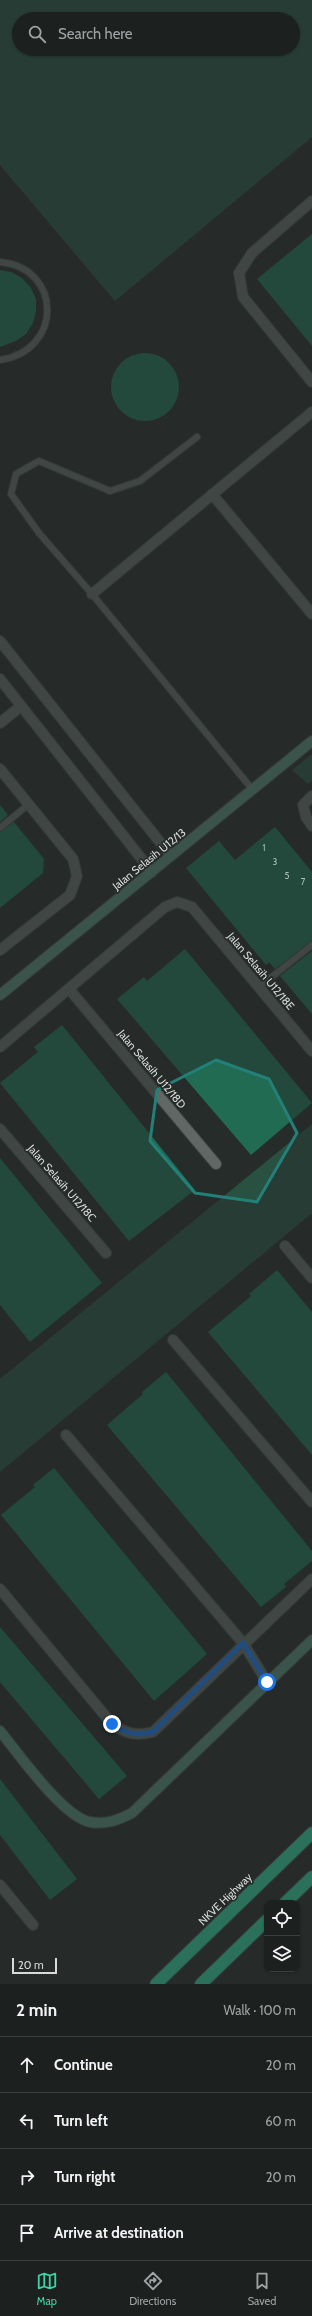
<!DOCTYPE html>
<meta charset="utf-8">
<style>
body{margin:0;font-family:Cabin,sans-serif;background:#252928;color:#f1f3f6}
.controls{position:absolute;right:12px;bottom:12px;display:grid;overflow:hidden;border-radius:8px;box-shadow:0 1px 3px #0004}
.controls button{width:36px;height:36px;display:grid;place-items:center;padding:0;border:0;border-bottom:1px solid #3a3e3d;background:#1c211f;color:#f1f3f6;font:20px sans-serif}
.scale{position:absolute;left:12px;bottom:10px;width:45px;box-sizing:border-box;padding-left:4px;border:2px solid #d8dbda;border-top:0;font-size:11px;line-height:14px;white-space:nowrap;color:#d8dbda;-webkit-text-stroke:3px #262c29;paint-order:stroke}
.stop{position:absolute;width:12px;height:12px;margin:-9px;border:3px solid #1a73e8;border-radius:50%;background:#fff}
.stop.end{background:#1a73e8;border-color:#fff;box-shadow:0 1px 4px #0008}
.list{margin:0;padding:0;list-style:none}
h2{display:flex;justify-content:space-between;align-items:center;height:52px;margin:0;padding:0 16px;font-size:17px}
h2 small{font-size:13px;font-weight:400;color:#a0a3a4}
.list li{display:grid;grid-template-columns:26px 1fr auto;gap:12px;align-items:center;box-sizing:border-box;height:56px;padding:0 16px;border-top:1px solid #3a3e3d}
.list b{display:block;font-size:15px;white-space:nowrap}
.list em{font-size:13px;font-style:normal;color:#a0a3a4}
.icon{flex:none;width:22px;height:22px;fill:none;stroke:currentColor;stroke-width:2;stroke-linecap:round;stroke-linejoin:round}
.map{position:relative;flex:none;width:312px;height:1984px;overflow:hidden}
.search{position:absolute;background:#1c211f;box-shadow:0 1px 3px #0004;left:12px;right:12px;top:12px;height:44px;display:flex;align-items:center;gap:10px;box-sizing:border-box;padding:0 14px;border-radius:22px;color:#a0a3a4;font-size:15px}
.sheet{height:276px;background:#1c211f}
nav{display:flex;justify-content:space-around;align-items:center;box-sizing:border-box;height:56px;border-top:1px solid #3a3e3d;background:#1c211f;font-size:11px;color:#a0a3a4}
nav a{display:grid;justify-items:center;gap:2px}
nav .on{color:#3cd4a4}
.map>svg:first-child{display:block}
.green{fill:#295142;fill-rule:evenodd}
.building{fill:#206b52}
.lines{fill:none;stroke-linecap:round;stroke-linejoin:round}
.lane-casing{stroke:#434846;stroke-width:8}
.street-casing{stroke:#434846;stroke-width:12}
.secondary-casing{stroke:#434846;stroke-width:12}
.highway-casing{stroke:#434846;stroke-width:14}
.lane{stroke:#606764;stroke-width:6}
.street{stroke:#606764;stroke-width:10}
.secondary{stroke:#528373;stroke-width:10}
.highway{stroke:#31c496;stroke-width:12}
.route{stroke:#1a73e8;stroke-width:5}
.marked{fill:none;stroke:#238079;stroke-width:3;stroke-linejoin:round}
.labels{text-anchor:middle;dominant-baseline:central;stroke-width:3.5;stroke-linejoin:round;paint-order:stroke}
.number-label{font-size:9px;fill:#aabfb8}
.street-label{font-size:11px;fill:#d8dbda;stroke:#262c29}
</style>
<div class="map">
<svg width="312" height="1984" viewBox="0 0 312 1984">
<rect width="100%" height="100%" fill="#262c29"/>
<!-- green -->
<path class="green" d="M 0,0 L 312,0 L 312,137 L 115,301 L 0,165 ZM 19,19 L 293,19 L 293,49 L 19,49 Z
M 312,754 L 312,780 L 308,784 L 292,770 Z
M 312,1124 L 312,1213 L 0,1472 L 0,1379 Z"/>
<!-- building -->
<path class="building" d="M 312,234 L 312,346 L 257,279 Z
M 0,270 L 11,272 L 22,278 L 31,288 L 36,299 L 36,311 L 33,323 L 26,334 L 16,341 L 0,347 Z
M111 387a34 34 0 1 1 68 0a34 34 0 1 1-68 0Z
M 0,805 L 8,815 L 0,822 Z
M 14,822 L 44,859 L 43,873 L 0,908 L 0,832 Z
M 275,827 L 312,872 L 312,941 L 275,969 L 269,962 L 266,965 L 186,868 L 219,841 L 235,860 Z
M 185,949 L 312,1103 L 251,1155 L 117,999 L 144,977 L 147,981 Z
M 312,951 L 312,1014 L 280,976 Z
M 62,1025 L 195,1190 L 129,1241 L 0,1083 L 38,1052 L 34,1047 Z
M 0,1158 L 102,1283 L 30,1342 L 0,1305 Z
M 277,1270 L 312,1312 L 312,1455 L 208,1332 L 251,1296 L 249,1294 Z
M 166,1372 L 312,1551 L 312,1561 L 284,1584 L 286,1587 L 261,1607 L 107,1425 L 143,1394 L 142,1392 Z
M 54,1468 L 207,1654 L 154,1701 L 1,1515 L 35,1487 L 33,1485 Z
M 0,1627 L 127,1776 L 99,1799 L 0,1682 Z
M 0,1779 L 77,1879 L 50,1900 L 0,1835 Z"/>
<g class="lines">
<defs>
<path id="lane" d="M 0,262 C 63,268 63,351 0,360
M 197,437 L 140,481 L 110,491 L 39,461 L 16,474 L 11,494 L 39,533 L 92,594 L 252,789
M 0,828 L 29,804
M 259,987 L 312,945"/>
<path id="street" d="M 312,201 L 252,253 L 239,273 L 243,297 L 312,382
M 212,494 L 312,614
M 92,594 L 312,412
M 0,641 L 171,856
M 0,679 L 152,872
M 0,723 L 21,706
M 0,769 L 73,859 L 77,876 L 70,895 L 0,950
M 312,796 L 303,805 L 306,817 L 312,826
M 69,989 L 216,1164
M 0,1047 L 165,907 L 177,902 L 192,907 L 312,1051
M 0,1129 L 106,1253
M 285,1246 L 312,1278
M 173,1340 L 312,1502
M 66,1435 L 243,1643 L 267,1682
M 0,1589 L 112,1724 C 126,1734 137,1736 153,1732 L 312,1579
M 0,1885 L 33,1925"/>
<path id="secondary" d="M 0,995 L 312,741
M 0,1731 C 18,1753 63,1817 90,1822 C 106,1825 118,1820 132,1813 L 312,1640"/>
<path id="highway" d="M 285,1903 L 312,1877
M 156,1984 L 312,1833
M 201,1984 L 267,1920"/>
</defs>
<!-- lane casing -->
<use href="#lane" class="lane-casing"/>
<!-- street casing -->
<use href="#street" class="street-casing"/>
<!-- secondary casing -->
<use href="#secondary" class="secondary-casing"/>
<!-- highway casing -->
<use href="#highway" class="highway-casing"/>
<!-- lane -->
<use href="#lane" class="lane"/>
<!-- street -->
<use href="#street" class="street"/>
<!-- secondary -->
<use href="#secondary" class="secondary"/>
<!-- highway -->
<use href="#highway" class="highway"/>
</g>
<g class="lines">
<!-- route -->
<path class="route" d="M 112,1724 C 126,1734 137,1736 153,1732 L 243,1643 L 267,1682"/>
</g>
<!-- marked area -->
<path d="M0 0H312V1984H0ZM 216,1060 L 269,1079 L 297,1133 L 257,1202 L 195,1193 L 150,1141 L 157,1090 Z" fill="#262c29" fill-opacity=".55" fill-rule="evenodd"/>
<path class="marked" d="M 216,1060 L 269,1079 L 297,1133 L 257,1202 L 195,1193 L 150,1141 L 157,1090 Z"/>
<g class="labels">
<!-- number labels -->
<g class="number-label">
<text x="264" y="847">1</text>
<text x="275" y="861">3</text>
<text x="287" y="875">5</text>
<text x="303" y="881">7</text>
</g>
<!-- street labels -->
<g class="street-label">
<text transform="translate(149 859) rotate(-39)">Jalan Selasih U12/13</text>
<text transform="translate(261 971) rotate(50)">Jalan Selasih U12/18E</text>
<text transform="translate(152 1069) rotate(50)">Jalan Selasih U12/18D</text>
<text transform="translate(62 1183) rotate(49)">Jalan Selasih U12/18C</text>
<text transform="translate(225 1899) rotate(-44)">NKVE Highway</text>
</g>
</g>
</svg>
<div class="controls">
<button><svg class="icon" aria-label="locate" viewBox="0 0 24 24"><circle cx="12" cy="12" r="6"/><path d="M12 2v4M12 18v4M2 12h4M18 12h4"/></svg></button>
<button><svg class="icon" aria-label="layers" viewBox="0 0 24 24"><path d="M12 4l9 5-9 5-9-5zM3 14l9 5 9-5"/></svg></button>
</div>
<div class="scale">20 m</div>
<div class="stop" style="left:267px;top:1682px"></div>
<div class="stop end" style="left:112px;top:1724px"></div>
<div class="search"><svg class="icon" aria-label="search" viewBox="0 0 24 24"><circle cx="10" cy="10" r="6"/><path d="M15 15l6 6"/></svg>Search here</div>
</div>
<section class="sheet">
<h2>2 min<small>Walk · 100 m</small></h2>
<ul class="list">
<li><svg class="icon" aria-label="ahead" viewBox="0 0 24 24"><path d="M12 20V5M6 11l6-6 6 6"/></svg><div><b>Continue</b></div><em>20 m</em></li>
<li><svg class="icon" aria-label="left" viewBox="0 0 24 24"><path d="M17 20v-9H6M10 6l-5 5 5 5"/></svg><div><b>Turn left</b></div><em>60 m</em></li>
<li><svg class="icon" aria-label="right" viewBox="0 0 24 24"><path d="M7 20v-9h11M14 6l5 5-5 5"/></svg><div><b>Turn right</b></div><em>20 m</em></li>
<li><svg class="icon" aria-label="arrive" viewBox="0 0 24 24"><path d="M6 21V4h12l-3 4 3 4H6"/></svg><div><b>Arrive at destination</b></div></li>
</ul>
</section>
<nav>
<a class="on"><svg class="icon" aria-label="map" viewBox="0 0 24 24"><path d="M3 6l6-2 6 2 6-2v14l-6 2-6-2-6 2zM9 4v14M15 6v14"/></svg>Map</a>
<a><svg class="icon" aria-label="directions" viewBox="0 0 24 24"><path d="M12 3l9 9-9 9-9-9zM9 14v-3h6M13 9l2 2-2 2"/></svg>Directions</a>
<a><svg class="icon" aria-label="saved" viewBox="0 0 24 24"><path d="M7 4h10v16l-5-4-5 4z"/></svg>Saved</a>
</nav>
